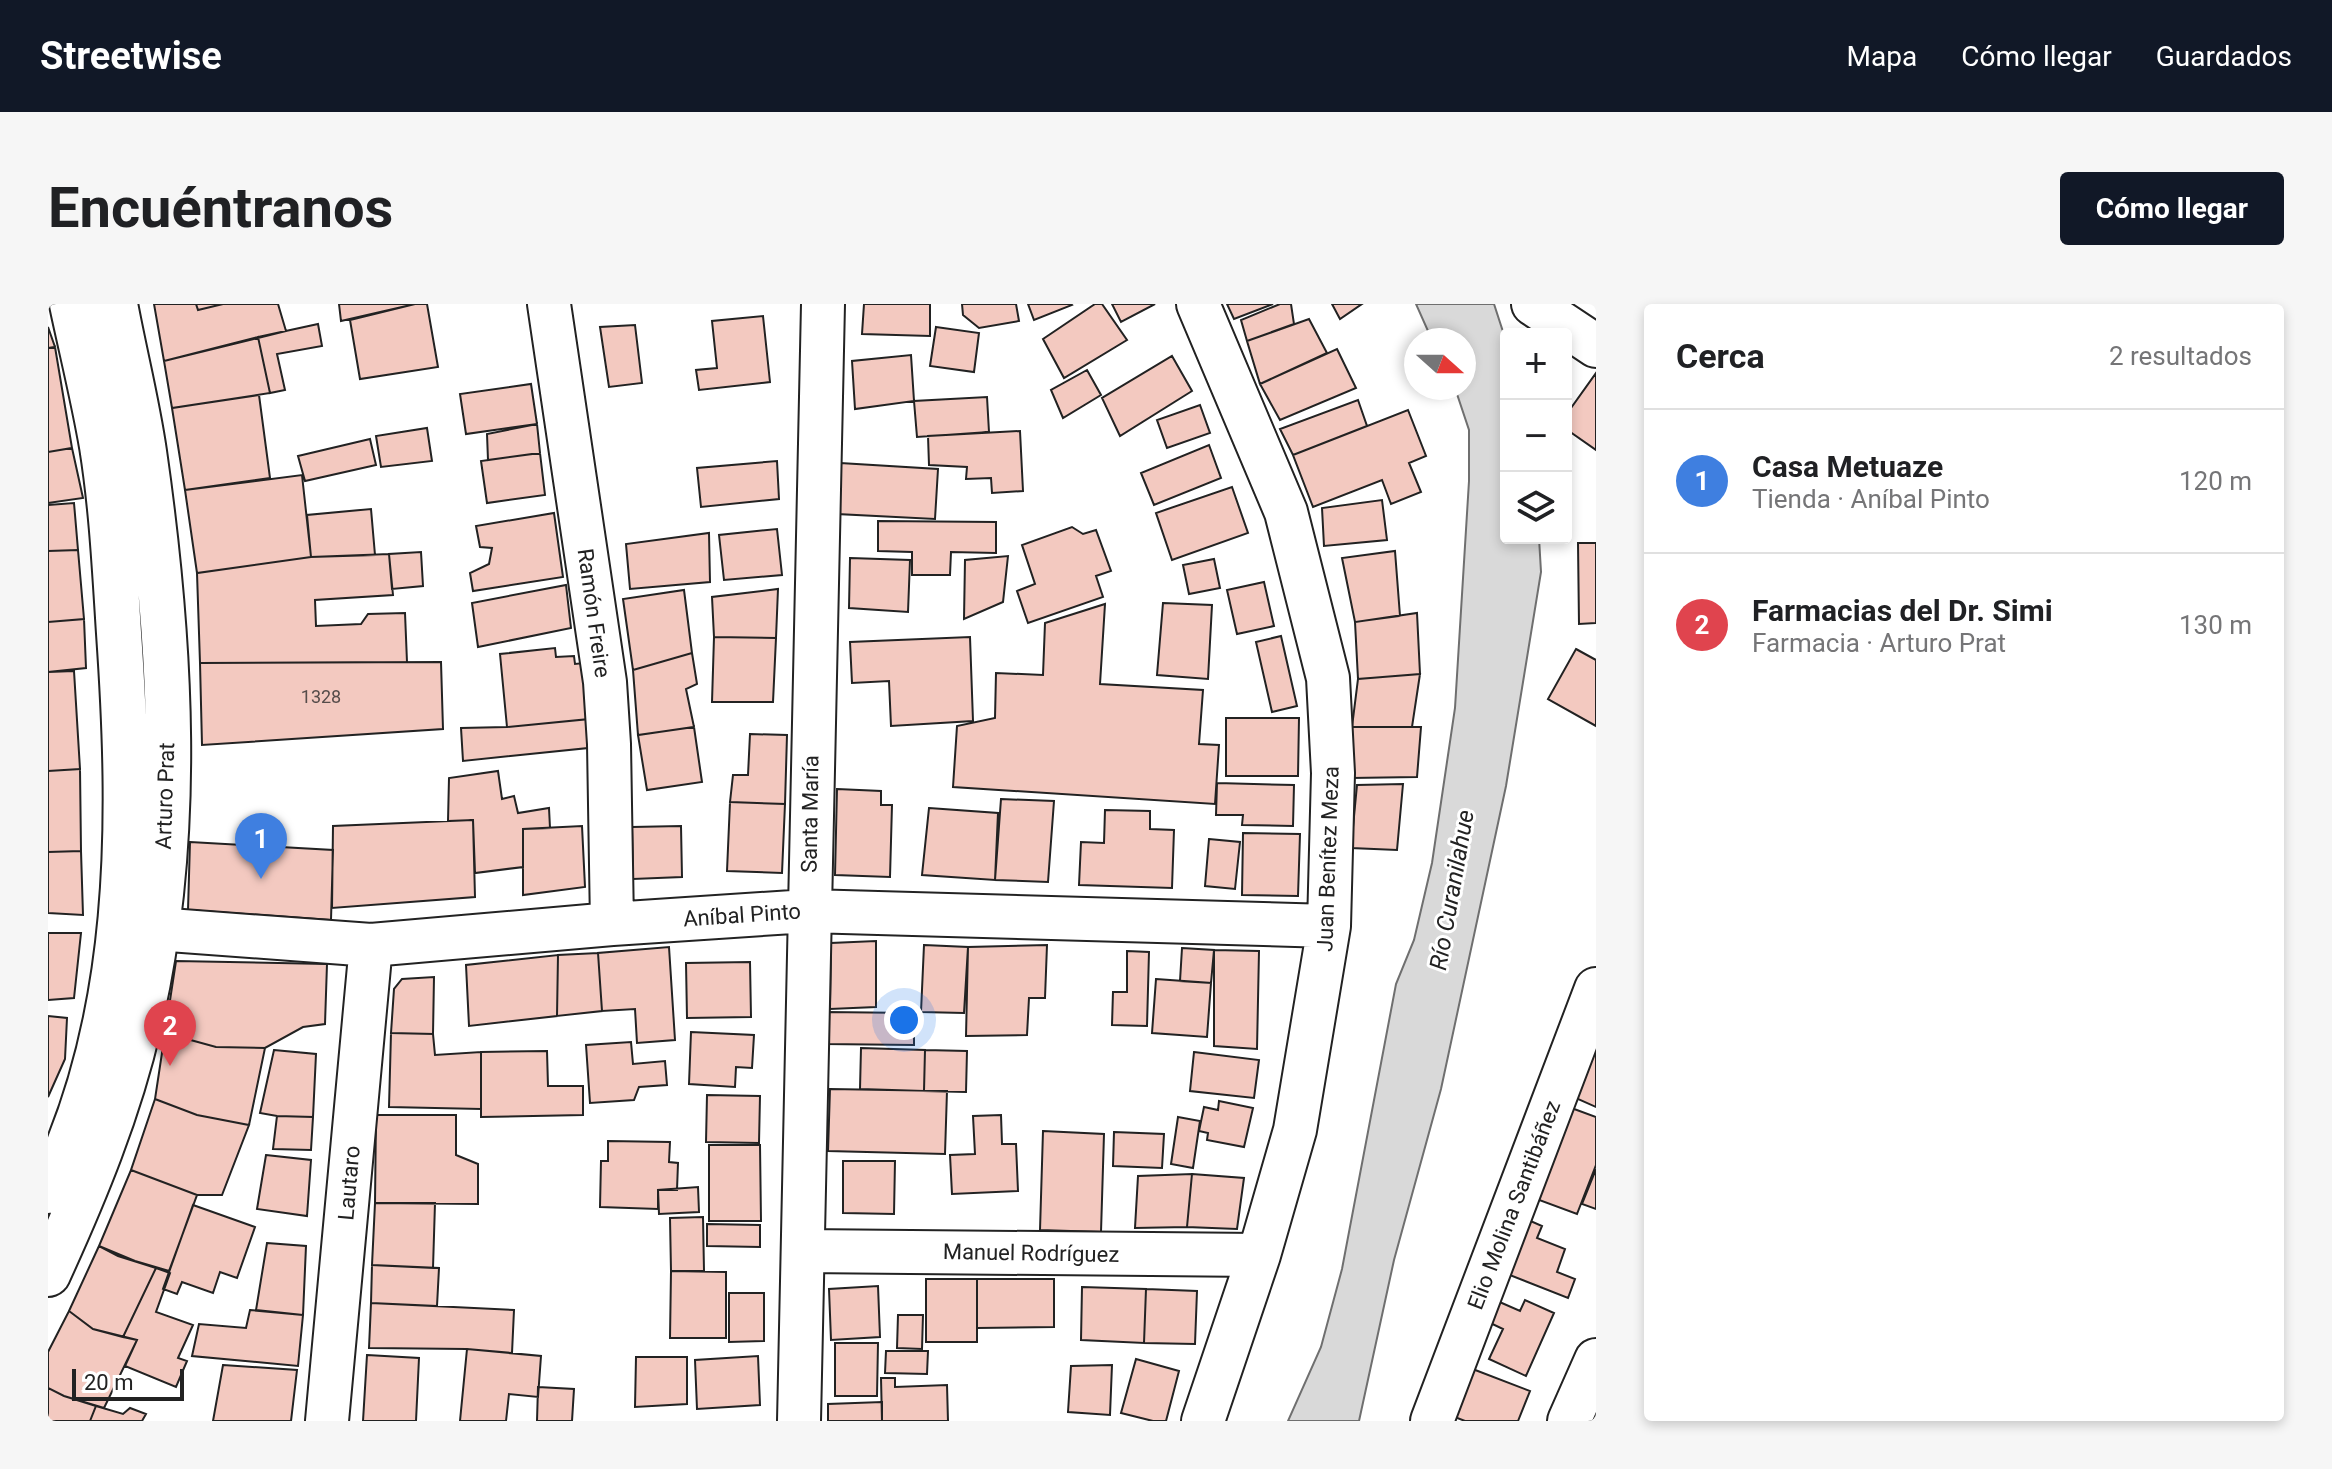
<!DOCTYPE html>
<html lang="es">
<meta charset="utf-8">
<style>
body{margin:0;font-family:Roboto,sans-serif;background:#f6f6f6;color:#202124}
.controls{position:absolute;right:24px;top:24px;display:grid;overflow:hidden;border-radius:8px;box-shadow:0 4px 12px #0003}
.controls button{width:72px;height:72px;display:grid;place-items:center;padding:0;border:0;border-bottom:2px solid #e0e0e0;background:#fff;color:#202124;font:40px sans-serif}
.compass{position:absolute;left:1356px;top:24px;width:72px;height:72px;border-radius:50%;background:#fff;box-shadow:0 4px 12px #0003;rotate:111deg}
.scale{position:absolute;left:24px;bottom:20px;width:112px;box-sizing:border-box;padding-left:8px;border:4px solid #222;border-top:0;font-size:22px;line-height:28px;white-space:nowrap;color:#222;-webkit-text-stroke:6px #fff;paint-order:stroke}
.you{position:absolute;left:856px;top:716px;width:28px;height:28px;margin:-20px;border:6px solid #fff;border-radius:50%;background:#1a73e8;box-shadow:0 0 0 12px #1a73e833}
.badge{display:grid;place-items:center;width:52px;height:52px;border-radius:50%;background:#111827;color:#fff;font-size:26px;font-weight:700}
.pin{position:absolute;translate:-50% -66px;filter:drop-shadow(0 2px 4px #0008)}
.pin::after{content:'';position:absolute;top:42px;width:28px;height:24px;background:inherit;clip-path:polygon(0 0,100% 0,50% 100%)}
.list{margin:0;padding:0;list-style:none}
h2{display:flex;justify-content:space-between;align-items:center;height:104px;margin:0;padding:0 32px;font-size:34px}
h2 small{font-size:26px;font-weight:400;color:#757577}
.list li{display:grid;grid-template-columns:52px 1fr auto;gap:24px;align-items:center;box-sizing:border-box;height:144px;padding:0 32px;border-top:2px solid #e0e0e0}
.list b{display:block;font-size:30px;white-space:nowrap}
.list p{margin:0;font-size:26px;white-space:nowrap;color:#757577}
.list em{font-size:26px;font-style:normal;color:#757577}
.icon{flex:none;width:44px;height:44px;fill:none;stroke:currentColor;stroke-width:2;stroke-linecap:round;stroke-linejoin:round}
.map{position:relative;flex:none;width:1548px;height:1117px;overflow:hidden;border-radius:8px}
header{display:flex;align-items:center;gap:48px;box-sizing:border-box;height:112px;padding:0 40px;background:#111827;color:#fff}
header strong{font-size:38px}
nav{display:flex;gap:44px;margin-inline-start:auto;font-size:28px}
.intro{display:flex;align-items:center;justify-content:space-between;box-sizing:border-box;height:192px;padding:0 48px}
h1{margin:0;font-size:56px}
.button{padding:20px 36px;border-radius:8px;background:#111827;color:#fff;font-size:28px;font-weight:700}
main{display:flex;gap:48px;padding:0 48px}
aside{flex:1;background:#fff;border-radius:8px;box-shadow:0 4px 12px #0003}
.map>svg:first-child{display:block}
.water{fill:#d9d9d9;stroke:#6f6f6f;stroke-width:2}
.building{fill:#f3c9c0;stroke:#222;stroke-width:2}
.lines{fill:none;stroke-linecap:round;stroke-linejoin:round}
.minor-casing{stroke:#222;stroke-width:46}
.major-casing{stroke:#222;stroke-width:48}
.minor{stroke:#fff;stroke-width:42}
.major{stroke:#fff;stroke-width:44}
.labels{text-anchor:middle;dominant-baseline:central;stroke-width:6;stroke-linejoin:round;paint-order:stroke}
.number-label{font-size:18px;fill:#564c4a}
.street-label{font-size:22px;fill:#222;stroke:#fff}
.water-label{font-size:24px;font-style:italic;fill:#222;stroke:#fff}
</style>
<header>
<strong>Streetwise</strong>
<nav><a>Mapa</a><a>Cómo llegar</a><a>Guardados</a></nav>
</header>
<div class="intro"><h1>Encuéntranos</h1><a class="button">Cómo llegar</a></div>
<main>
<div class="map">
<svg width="1548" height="1117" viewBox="0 0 1548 1117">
<rect width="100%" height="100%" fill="#fff"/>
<!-- water -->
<path class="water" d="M 1368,0 L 1446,0 L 1458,37 L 1458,234 L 1491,234 L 1493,268 L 1458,482 L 1393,785 L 1346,956 L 1311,1117 L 1240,1117 L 1273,1043 L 1294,965 L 1348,680 L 1366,636 L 1384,559 L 1407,404 L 1421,177 L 1421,126 L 1407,84 L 1416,84 L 1416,36 L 1384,36 Z"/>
<!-- building -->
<path class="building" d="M 106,0 L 148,0 L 150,6 L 175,0 L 230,0 L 238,27 L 116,57 Z
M 148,0 L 175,0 L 150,6 Z
M 291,0 L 367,0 L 293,17 Z
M 367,0 L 379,0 L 390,63 L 312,75 L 302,16 Z
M 816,0 L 882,0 L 882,32 L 814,30 Z
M 914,0 L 968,0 L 971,17 L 931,24 L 915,11 Z
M 980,0 L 1023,0 L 1024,1 L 986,16 Z
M 1047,0 L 1054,0 L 1079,36 L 1016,74 L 995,35 Z
M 1064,0 L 1107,0 L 1073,18 Z
M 1179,0 L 1225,0 L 1186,15 Z
M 1232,0 L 1243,0 L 1246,20 L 1199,37 L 1193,16 Z
M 1284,0 L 1314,0 L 1292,15 Z
M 715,12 L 722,78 L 651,86 L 648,66 L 669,64 L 664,17 Z
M 1261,15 L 1279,49 L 1212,80 L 1199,37 Z
M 270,20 L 274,42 L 229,50 L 237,86 L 222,89 L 210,33 Z
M 587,21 L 594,79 L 561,83 L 552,23 Z
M 0,23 L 7,43 L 0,44 Z
M 888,23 L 931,29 L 926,68 L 882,62 Z
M 210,33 L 222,89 L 124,104 L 116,57 Z
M 7,43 L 24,144 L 0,148 L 0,44 Z
M 1289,45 L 1308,84 L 1232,116 L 1212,80 Z
M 863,51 L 866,97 L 807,105 L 804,57 Z
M 1124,52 L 1144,87 L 1072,132 L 1054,94 Z
M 1039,66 L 1053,91 L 1015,114 L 1003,86 Z
M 1548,69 L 1548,146 L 1518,125 L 1518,111 Z
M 483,80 L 489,120 L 418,130 L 412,90 Z
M 211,91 L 222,174 L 137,186 L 124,104 Z
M 939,93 L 941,128 L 869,133 L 866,97 Z
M 1310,96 L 1319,122 L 1245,151 L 1232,125 Z
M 1152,101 L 1162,129 L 1119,144 L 1109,116 Z
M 1360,106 L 1378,152 L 1361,159 L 1373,188 L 1343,200 L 1334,176 L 1265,203 L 1245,151 Z
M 489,120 L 492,149 L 440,156 L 439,130 Z
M 379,124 L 384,157 L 333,163 L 328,132 Z
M 972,127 L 975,187 L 944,189 L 943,174 L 918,175 L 919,163 L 881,161 L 880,132 Z
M 322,135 L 328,161 L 257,177 L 250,152 Z
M 1161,141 L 1173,174 L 1106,201 L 1093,169 Z
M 24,144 L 35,194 L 0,199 L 0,148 Z
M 492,149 L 497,191 L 439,199 L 433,157 Z
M 729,157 L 731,195 L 653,203 L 649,164 Z
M 792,159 L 890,165 L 887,215 L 789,210 Z
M 254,171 L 263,253 L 149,269 L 137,186 Z
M 1184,183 L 1200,229 L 1124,256 L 1108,209 Z
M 1334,196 L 1339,236 L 1276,242 L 1274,204 Z
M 26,199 L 30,246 L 0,247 L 0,201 Z
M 323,205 L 327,251 L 263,253 L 259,211 Z
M 506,209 L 515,273 L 425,287 L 422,269 L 441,260 L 444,244 L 432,243 L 428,222 Z
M 830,217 L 948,218 L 948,249 L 903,248 L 902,271 L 864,271 L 864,248 L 830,247 Z
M 1024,223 L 1035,230 L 1048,226 L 1063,267 L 1048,272 L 1055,293 L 980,319 L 969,287 L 987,280 L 974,241 Z
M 729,225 L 734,271 L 676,276 L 671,231 Z
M 661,229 L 662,278 L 582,285 L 578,240 Z
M 1530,239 L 1548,239 L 1548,319 L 1531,320 Z
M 30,246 L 36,315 L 0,318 L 0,247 Z
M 1347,247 L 1352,312 L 1307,318 L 1294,254 Z
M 373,248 L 375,282 L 344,285 L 341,250 Z
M 341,250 L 345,291 L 267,296 L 268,322 L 313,320 L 320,310 L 357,309 L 359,358 L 152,359 L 149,269 L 263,253 Z
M 960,252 L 955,298 L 916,315 L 917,256 Z
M 802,254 L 862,256 L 860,308 L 801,304 Z
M 1166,255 L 1172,284 L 1141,290 L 1135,261 Z
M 1216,278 L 1226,322 L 1189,330 L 1179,286 Z
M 518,281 L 523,324 L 430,343 L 424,299 Z
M 730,285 L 728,334 L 666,333 L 664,293 Z
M 636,286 L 644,349 L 585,366 L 575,295 Z
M 1115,299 L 1164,301 L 1160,375 L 1109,371 Z
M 1057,300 L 1052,380 L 1155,386 L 1151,440 L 1171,441 L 1167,500 L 905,483 L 909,422 L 947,414 L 948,369 L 995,371 L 997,319 Z
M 1369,309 L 1372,370 L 1310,375 L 1307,318 Z
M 36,315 L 38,364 L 0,368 L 0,318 Z
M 1233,332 L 1249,402 L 1224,408 L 1208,338 Z
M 666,333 L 728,334 L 725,398 L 664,398 Z
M 922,333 L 925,417 L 843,422 L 841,377 L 804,379 L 802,338 Z
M 507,344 L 508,353 L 526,352 L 527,360 L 536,359 L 541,415 L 459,423 L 452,350 Z
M 1528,345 L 1548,356 L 1548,422 L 1500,395 Z
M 644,349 L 649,380 L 638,385 L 646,423 L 590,431 L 585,366 Z
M 393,358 L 395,425 L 154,441 L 152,359 Z
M 26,367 L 32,465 L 0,467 L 0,368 Z
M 1372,370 L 1364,423 L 1304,423 L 1310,375 Z
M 1178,414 L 1251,414 L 1250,472 L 1178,472 Z
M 541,415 L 540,444 L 415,457 L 413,424 L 459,423 Z
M 646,423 L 654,478 L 599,486 L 590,431 Z
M 1304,423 L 1373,423 L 1369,473 L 1303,474 Z
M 702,430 L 739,431 L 737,500 L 682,498 L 685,471 L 700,471 Z
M 32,465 L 33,547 L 0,548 L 0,467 Z
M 450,467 L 454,495 L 466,492 L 470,509 L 501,504 L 502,524 L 475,525 L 475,563 L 427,569 L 425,516 L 400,517 L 401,474 Z
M 1169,479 L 1246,481 L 1245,522 L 1194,521 L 1195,511 L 1168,511 Z
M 1355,480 L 1349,546 L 1303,544 L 1309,481 Z
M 789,485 L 833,487 L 833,501 L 844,501 L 842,573 L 787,571 Z
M 953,495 L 1006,497 L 1000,578 L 947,576 Z
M 682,498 L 737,500 L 734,569 L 679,567 Z
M 881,504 L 950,509 L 947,576 L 874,571 Z
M 1057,506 L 1102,507 L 1102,525 L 1126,526 L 1124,584 L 1031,581 L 1033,538 L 1056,539 Z
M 425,516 L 427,593 L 284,604 L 285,522 Z
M 534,522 L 537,583 L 475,591 L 475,525 Z
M 633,522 L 634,573 L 585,575 L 584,523 Z
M 1195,529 L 1252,530 L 1250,592 L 1194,591 Z
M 1161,535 L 1192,538 L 1187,585 L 1157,582 Z
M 142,538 L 285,546 L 283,616 L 140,606 Z
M 33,547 L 35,611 L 0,609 L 0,548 Z
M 0,629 L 33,629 L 26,694 L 0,696 Z
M 828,637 L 828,703 L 782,705 L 783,639 Z
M 876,641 L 920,643 L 916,709 L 873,708 Z
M 999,641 L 997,694 L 981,694 L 979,731 L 918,732 L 920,643 Z
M 621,643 L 627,736 L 589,739 L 587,705 L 554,707 L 550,649 Z
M 1134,644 L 1166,646 L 1163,679 L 1132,677 Z
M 1166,646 L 1211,647 L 1209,745 L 1166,742 Z
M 1079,647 L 1101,648 L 1099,722 L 1064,721 L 1065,688 L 1079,688 Z
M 550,649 L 554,707 L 509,712 L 510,651 Z
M 510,651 L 509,712 L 421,722 L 418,661 Z
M 128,657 L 279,660 L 277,720 L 255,723 L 217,744 L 168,743 L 117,729 Z
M 702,658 L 703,713 L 639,714 L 638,659 Z
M 386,673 L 385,730 L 343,729 L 346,685 L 354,675 Z
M 1108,675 L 1163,679 L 1159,733 L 1104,729 Z
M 777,708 L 866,709 L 866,741 L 776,740 Z
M 0,712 L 19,714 L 17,755 L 0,793 Z
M 1548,726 L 1548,803 L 1521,791 Z
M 643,728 L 706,731 L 704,764 L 688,763 L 687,783 L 641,780 Z
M 117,729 L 168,743 L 217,744 L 201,821 L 149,811 L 107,795 Z
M 343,729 L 385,730 L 387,751 L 433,748 L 433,805 L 341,803 Z
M 583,738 L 585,760 L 617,757 L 619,781 L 591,783 L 586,796 L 542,799 L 538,741 Z
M 813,744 L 877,746 L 876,787 L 812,785 Z
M 226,746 L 268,750 L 265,813 L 229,812 L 212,809 Z
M 877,746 L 919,747 L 918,788 L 876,787 Z
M 499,747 L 500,782 L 535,782 L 535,811 L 433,813 L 433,748 Z
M 1146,748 L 1211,756 L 1206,794 L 1142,787 Z
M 782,785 L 899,787 L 897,850 L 780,847 Z
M 659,791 L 712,792 L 711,839 L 658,838 Z
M 107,795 L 149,811 L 201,821 L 174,891 L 149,891 L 83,866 Z
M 1171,797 L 1205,804 L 1196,843 L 1159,836 L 1160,829 L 1151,827 L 1156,803 L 1170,806 Z
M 1518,802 L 1548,813 L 1548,861 L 1529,910 L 1483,893 Z
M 328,811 L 408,811 L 408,851 L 430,860 L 430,900 L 327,899 Z
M 953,811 L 954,840 L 968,840 L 970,887 L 904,890 L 902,851 L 927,850 L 925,812 Z
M 229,812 L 265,813 L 263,846 L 225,845 Z
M 1130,813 L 1152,817 L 1145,864 L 1123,860 Z
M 995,827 L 1056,830 L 1053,928 L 992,926 Z
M 1066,828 L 1116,830 L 1114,864 L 1065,862 Z
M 560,837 L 622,838 L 621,858 L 630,859 L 629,886 L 610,886 L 610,905 L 552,903 L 553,857 L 560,857 Z
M 661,841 L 712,841 L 713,917 L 661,917 Z
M 218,851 L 263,856 L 259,912 L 209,905 Z
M 795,857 L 847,857 L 846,910 L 795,909 Z
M 1548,865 L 1548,905 L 1534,900 Z
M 83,866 L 149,891 L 121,967 L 87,957 L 51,942 Z
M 1144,870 L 1196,874 L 1189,925 L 1139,923 Z
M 1144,870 L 1139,923 L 1087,924 L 1090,872 Z
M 650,883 L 651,908 L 611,910 L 610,886 Z
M 327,899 L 387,899 L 385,964 L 324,961 Z
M 145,901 L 207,923 L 189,974 L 172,968 L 165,989 L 134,978 L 129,990 L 115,985 Z
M 1471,912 L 1494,922 L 1489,934 L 1517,945 L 1509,968 L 1527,975 L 1520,994 L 1449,966 Z
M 655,913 L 656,967 L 623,967 L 622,914 Z
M 659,920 L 712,921 L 712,943 L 659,942 Z
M 219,939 L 258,942 L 255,1011 L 208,1006 Z
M 51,942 L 70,952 L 108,964 L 75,1033 L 45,1025 L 21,1007 Z
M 324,961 L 391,964 L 389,1002 L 323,999 Z
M 108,964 L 122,969 L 108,1008 L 145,1021 L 130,1054 L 139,1057 L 128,1083 L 77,1062 L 89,1036 L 75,1033 Z
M 623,967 L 678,968 L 678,1034 L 622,1034 Z
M 878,975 L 929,975 L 929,1038 L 878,1038 Z
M 929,975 L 1006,975 L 1006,1023 L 929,1024 Z
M 830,982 L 832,1033 L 783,1036 L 781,985 Z
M 1034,983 L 1098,985 L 1096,1039 L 1033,1036 Z
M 1098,985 L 1149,987 L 1147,1040 L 1096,1039 Z
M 681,989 L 716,989 L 716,1037 L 681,1038 Z
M 1447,996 L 1472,1007 L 1477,996 L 1506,1009 L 1478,1072 L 1441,1055 L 1455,1025 L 1438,1017 Z
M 323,999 L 466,1006 L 464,1049 L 419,1045 L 321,1044 Z
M 202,1006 L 255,1011 L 250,1062 L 144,1052 L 151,1020 L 198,1024 Z
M 21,1007 L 45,1025 L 89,1036 L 56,1104 L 16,1092 L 0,1084 L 0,1048 Z
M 850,1011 L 875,1011 L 874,1045 L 849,1044 Z
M 787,1039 L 830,1039 L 829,1092 L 787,1092 Z
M 419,1045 L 493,1052 L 490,1093 L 461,1090 L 458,1117 L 412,1117 Z
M 838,1047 L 880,1047 L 879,1070 L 837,1069 Z
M 319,1051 L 371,1054 L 368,1117 L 315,1117 Z
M 710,1052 L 712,1101 L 649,1105 L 647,1056 Z
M 588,1053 L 639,1053 L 639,1100 L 587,1103 Z
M 1088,1055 L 1131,1067 L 1118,1117 L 1105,1117 L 1073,1109 Z
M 175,1061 L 249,1066 L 243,1117 L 165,1117 Z
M 1064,1061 L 1062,1111 L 1020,1108 L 1023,1062 Z
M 1422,1064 L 1482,1087 L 1470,1117 L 1417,1117 L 1404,1112 Z
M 833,1074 L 847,1074 L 847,1083 L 899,1081 L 900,1117 L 834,1117 Z
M 490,1083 L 526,1085 L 524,1117 L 489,1117 Z
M 0,1084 L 16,1092 L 48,1102 L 42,1117 L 0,1117 Z
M 834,1098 L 834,1117 L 780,1117 L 780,1100 Z
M 48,1102 L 75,1110 L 82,1104 L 98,1110 L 94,1117 L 42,1117 Z"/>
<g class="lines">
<defs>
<path id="minor" d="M 501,0 L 557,378 L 561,440 L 564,620
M 1150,0 L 1238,208 L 1280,374 L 1285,469 L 1281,622 L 1247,826 L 1211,951 L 1155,1117
M 1485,0 L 1548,42
M 108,625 L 323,641 L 564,620 L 760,607 L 1281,622
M 755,947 L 1211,951
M 279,1117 L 323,641
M 751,1117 L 775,0
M 1384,1117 L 1548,685
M 1521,1117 L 1548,1056"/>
<path id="major" d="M 0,887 C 86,715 84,517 71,329 C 67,267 64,204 54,142 C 46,95 34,47 24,0
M 0,970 C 37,889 71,807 91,720 C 135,535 123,336 96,148 C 89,99 76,49 67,0"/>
</defs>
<!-- minor casing -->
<use href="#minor" class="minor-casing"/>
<!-- major casing -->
<use href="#major" class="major-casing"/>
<!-- minor -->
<use href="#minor" class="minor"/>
<!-- major -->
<use href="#major" class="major"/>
</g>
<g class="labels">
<!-- number labels -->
<g class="number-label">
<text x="273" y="392">1328</text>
</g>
<!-- street labels -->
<g class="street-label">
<text transform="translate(546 309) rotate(82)">Ramón Freire</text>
<text transform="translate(117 492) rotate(-88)">Arturo Prat</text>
<text transform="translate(762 510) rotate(-89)">Santa María</text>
<text transform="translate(1280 555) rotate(-88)">Juan Benítez Meza</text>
<text transform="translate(694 611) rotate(-4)">Aníbal Pinto</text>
<text transform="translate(301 879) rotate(-85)">Lautaro</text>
<text transform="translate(1466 901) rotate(-69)">Elio Molina Santibáñez</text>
<text transform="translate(983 949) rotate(1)">Manuel Rodríguez</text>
</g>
<!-- water labels -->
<g class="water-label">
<text transform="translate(1404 586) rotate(-80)">Río Curanilahue</text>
</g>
</g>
</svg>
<div class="controls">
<button>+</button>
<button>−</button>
<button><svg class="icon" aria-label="layers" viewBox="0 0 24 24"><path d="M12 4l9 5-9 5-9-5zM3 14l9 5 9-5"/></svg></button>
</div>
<svg class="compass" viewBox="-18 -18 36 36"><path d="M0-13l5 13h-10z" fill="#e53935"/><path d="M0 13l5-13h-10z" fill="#757577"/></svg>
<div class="scale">20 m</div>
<div class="you"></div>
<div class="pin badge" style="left:213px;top:575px;background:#3f7fe0">1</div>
<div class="pin badge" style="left:122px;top:762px;background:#e0444e">2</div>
</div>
<aside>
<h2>Cerca<small>2 resultados</small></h2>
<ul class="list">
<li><span class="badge" style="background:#3f7fe0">1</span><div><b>Casa Metuaze</b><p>Tienda · Aníbal Pinto</p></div><em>120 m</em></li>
<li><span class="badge" style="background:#e0444e">2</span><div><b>Farmacias del Dr. Simi</b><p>Farmacia · Arturo Prat</p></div><em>130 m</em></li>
</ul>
</aside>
</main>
